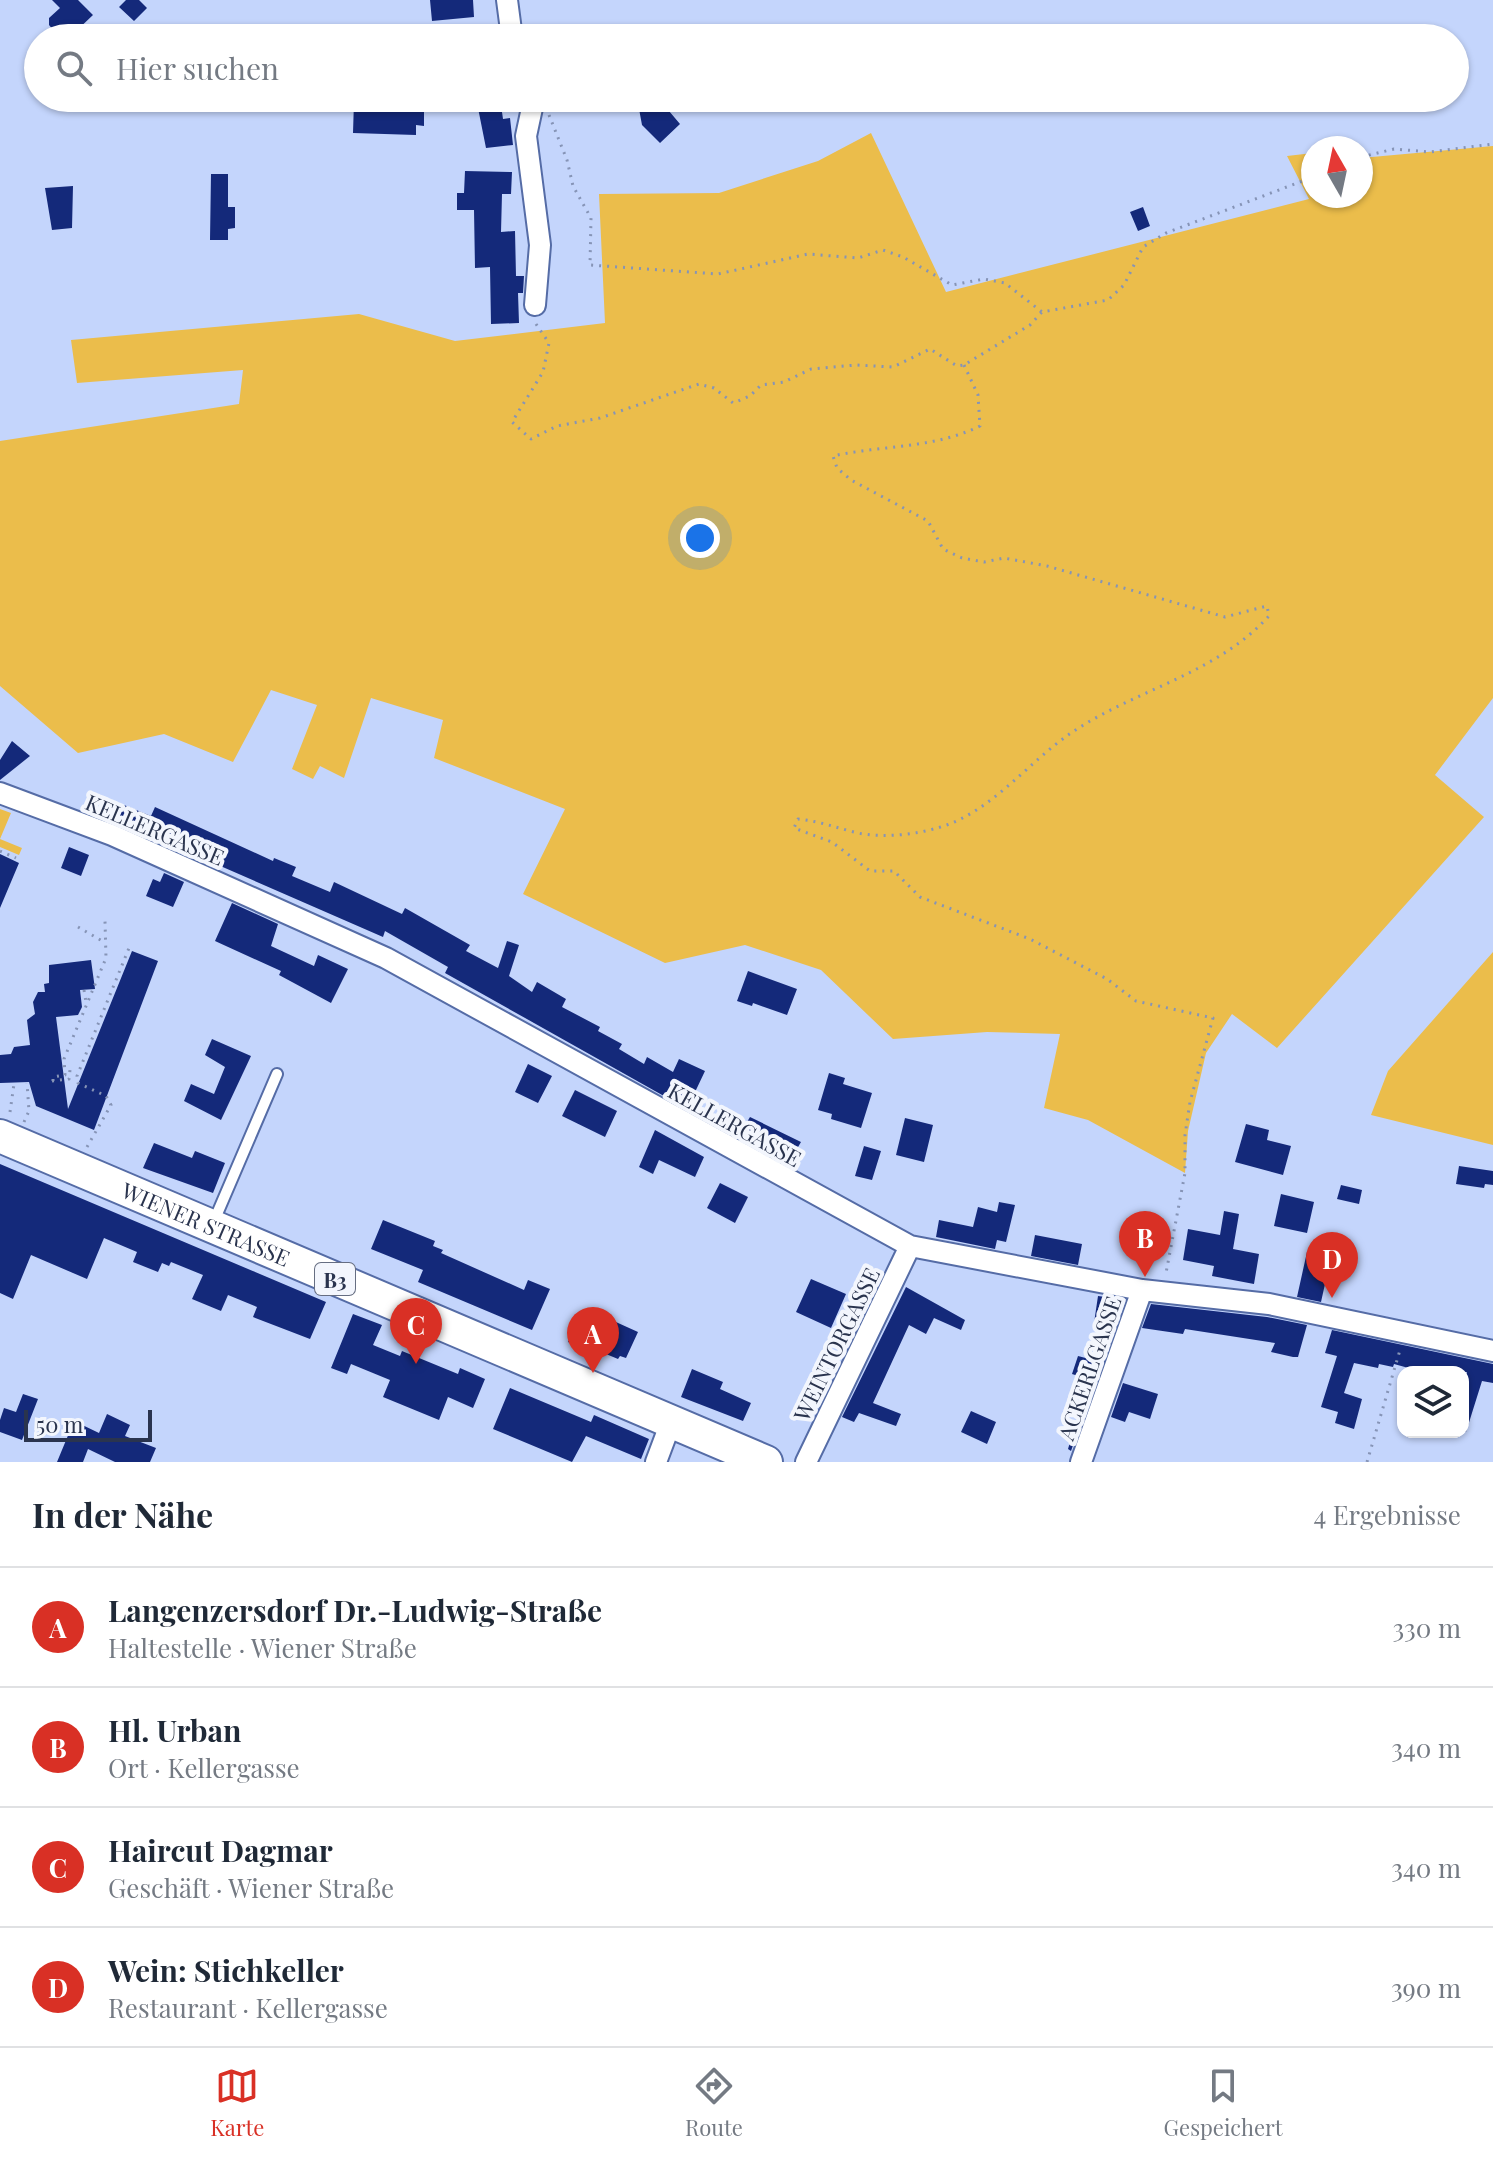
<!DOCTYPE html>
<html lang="de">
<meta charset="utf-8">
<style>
body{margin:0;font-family:"Playfair Display",serif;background:#f6f6f7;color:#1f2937}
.controls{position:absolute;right:24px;bottom:24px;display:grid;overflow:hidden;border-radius:16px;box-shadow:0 2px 6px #0004}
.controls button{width:72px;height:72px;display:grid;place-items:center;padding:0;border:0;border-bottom:2px solid #e0e1e3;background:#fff;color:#1f2937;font:40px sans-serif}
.compass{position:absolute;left:1301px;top:136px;width:72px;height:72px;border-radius:50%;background:#fff;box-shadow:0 2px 6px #0004;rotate:351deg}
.scale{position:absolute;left:24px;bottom:20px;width:128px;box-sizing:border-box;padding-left:8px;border:4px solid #2a344e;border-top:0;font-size:22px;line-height:28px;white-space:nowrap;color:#2a344e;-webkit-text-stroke:6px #f3f6fd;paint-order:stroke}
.you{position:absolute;left:700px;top:538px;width:28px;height:28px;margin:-20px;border:6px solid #fff;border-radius:50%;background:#1a73e8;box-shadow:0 0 0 12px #1a73e833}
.badge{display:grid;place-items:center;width:52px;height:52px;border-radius:50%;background:#d93025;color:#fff;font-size:26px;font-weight:700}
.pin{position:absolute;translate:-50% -66px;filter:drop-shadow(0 2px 4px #0008)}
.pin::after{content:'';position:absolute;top:42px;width:28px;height:24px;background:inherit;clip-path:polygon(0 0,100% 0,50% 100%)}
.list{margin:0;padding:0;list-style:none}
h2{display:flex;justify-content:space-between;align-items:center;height:104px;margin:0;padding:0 32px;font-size:34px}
h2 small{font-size:26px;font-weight:400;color:#747a83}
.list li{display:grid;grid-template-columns:52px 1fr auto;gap:24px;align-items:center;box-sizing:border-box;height:120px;padding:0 32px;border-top:2px solid #e0e1e3}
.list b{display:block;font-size:30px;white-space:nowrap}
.list p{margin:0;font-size:26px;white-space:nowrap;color:#747a83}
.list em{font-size:26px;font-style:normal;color:#747a83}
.icon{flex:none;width:44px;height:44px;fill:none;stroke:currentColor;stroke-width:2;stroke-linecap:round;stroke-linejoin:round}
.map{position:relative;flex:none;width:1493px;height:1462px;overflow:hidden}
.search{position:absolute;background:#fff;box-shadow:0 2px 6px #0004;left:24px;right:24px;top:24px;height:88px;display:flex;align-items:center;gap:20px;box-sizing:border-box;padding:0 28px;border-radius:44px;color:#747a83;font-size:30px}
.sheet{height:584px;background:#fff}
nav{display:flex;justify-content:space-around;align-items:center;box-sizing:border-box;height:112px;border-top:2px solid #e0e1e3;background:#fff;font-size:22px;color:#747a83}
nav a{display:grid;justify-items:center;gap:4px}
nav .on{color:#d93025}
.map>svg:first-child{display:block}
.green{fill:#ebbd4b}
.building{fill:#14297a}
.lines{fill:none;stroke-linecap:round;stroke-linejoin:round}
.lane-casing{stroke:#556ca6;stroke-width:14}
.street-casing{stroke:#556ca6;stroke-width:24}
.primary-casing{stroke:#556ca6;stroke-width:36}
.path{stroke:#8694b6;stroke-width:3;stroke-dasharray:2 6;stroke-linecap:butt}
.lane{stroke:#fff;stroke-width:10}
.street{stroke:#fff;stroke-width:20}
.primary{stroke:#fff;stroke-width:32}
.labels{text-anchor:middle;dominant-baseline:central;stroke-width:8;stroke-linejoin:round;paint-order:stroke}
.shield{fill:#f3f6fd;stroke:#666e82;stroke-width:2}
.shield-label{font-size:20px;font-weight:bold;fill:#2a344e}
.street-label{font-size:22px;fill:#2a344e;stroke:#f3f6fd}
</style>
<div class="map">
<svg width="1493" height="1462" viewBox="0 0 1493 1462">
<rect width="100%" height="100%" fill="#c4d5fc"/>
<!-- green -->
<path class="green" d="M 871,133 L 946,292 L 1309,199 L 1287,156 L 1313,153 L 1313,196 L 1361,196 L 1361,158 L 1493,146 L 1493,698 L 1435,775 L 1484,817 L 1277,1048 L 1232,1014 L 1206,1053 L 1188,1131 L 1185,1173 L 1088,1120 L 1044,1108 L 1060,1034 L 987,1032 L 893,1039 L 821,970 L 745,945 L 665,963 L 523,894 L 565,809 L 434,758 L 443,720 L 371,698 L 344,778 L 320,766 L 313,779 L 292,769 L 317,705 L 271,690 L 233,762 L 164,734 L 78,753 L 0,686 L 0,441 L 239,404 L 243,370 L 77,383 L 71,340 L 359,314 L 455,341 L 605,323 L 599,194 L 719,193 L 818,161 Z
M 0,809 L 11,813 L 0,839 L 22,848 L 19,855 L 0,847 Z
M 1493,952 L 1493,1145 L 1371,1115 L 1388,1071 Z"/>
<!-- building -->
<path class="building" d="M 52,0 L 78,0 L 93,15 L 73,34 L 55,32 L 49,25 L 49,18 L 60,8 Z
M 126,0 L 139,0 L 147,8 L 134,21 L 119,7 Z
M 430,0 L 473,0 L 474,17 L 432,21 Z
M 637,98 L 658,98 L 680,124 L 660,143 L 642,125 Z
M 354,101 L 424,104 L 424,126 L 416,125 L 416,135 L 353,133 Z
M 501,105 L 503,119 L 510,118 L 513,145 L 486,148 L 478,108 Z
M 465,171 L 512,172 L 511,194 L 502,194 L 501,232 L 515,231 L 516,276 L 524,276 L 523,293 L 518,293 L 519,323 L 491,324 L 490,267 L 475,268 L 474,210 L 457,210 L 457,193 L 464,193 Z
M 211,174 L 228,174 L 228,207 L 235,207 L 235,228 L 228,229 L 228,240 L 210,240 Z
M 73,186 L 72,228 L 52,230 L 45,188 Z
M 1143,207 L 1150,226 L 1138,231 L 1130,212 Z
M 12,741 L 30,756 L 0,780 L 0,760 Z
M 124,805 L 151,816 L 155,807 L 273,861 L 274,858 L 296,867 L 292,876 L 330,892 L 334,882 L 402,914 L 405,908 L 470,945 L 466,951 L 498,968 L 507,941 L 519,945 L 509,976 L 532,992 L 537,982 L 566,999 L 562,1007 L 600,1027 L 598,1031 L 622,1044 L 619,1049 L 644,1064 L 647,1057 L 673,1072 L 679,1059 L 705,1071 L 687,1109 L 445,973 L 448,967 L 385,931 L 383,937 L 117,821 Z
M 69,847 L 89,855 L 81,876 L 61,868 Z
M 0,854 L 19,863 L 0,908 Z
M 164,873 L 184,882 L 173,907 L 146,896 L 153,879 L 160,882 Z
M 232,903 L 278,924 L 271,946 L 314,966 L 318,955 L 348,969 L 331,1003 L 279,975 L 281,971 L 215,941 Z
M 132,951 L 158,961 L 94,1130 L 36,1106 L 29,1082 L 0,1083 L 0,1055 L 11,1054 L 14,1047 L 30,1045 L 27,1020 L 35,1014 L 33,1002 L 38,992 L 45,992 L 44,984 L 49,983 L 49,965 L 91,960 L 95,989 L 80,990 L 82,1007 L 78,1015 L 56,1017 L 68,1109 Z
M 748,971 L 797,989 L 787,1015 L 753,1003 L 752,1006 L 737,1001 Z
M 212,1039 L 251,1056 L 221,1120 L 184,1101 L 191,1084 L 214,1094 L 225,1067 L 205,1055 Z
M 528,1064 L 552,1076 L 538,1103 L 515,1092 Z
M 829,1073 L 845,1078 L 843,1084 L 872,1093 L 861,1128 L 831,1119 L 832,1114 L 818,1110 Z
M 575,1090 L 617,1111 L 605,1137 L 562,1116 Z
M 750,1117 L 801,1142 L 788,1164 L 738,1137 Z
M 905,1118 L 933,1125 L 924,1162 L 896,1155 Z
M 1246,1124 L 1269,1130 L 1267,1140 L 1291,1146 L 1283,1175 L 1235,1162 Z
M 655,1130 L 704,1157 L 695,1177 L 659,1160 L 653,1174 L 639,1167 Z
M 154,1143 L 192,1158 L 195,1151 L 225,1163 L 213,1193 L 143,1168 Z
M 864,1146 L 881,1151 L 872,1180 L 855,1176 Z
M 0,1164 L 326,1302 L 310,1339 L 253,1317 L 257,1307 L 228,1295 L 221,1311 L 192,1299 L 203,1275 L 171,1262 L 169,1266 L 162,1263 L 158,1272 L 133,1262 L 137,1252 L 104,1238 L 87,1279 L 31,1255 L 13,1299 L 0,1293 Z
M 1459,1166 L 1493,1171 L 1493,1185 L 1485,1184 L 1484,1188 L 1456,1184 Z
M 720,1183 L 748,1197 L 735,1223 L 707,1208 Z
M 1341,1185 L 1362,1190 L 1359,1204 L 1337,1199 Z
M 1281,1194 L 1314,1202 L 1307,1233 L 1274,1226 Z
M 999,1202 L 1015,1205 L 1006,1242 L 997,1240 L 995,1249 L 936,1237 L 939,1220 L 973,1227 L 978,1207 L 997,1212 Z
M 1224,1211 L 1239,1214 L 1233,1249 L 1259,1254 L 1254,1284 L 1212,1276 L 1214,1266 L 1183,1260 L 1188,1229 L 1220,1235 Z
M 383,1220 L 435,1241 L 433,1246 L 443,1250 L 441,1253 L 524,1290 L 528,1280 L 550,1289 L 532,1330 L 418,1282 L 423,1270 L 371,1249 Z
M 1035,1235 L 1082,1244 L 1078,1265 L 1031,1256 Z
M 1307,1252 L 1331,1257 L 1321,1302 L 1297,1297 Z
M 811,1279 L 846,1294 L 831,1328 L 796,1312 Z
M 906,1287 L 965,1320 L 961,1330 L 934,1318 L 926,1334 L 909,1325 L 873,1403 L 901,1414 L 896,1426 L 859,1413 L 854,1422 L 842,1417 Z
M 1098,1296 L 1121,1299 L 1123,1304 L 1116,1325 L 1094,1323 Z
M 1151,1304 L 1267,1317 L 1307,1325 L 1298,1357 L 1293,1357 L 1271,1352 L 1275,1343 L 1185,1329 L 1183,1334 L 1142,1328 Z
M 353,1314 L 382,1325 L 373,1345 L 400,1356 L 402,1351 L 458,1374 L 460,1368 L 485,1379 L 473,1408 L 448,1397 L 439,1420 L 383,1397 L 390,1380 L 351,1364 L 347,1374 L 331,1368 Z
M 579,1317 L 603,1328 L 607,1318 L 638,1332 L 626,1358 L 620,1356 L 618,1359 L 594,1349 L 592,1352 L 568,1342 Z
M 1332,1330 L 1493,1364 L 1493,1383 L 1482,1381 L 1466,1432 L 1463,1432 L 1463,1386 L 1467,1372 L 1423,1372 L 1394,1364 L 1393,1367 L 1379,1364 L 1378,1368 L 1354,1363 L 1344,1393 L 1362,1399 L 1354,1429 L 1335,1423 L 1338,1412 L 1321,1407 L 1337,1356 L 1325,1353 Z
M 1078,1356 L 1097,1361 L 1091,1380 L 1072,1374 Z
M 692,1369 L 723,1382 L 720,1389 L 751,1403 L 743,1421 L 681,1397 Z
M 1123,1383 L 1158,1394 L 1150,1419 L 1129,1412 L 1125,1422 L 1111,1417 Z
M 510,1388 L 591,1422 L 594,1415 L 649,1439 L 641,1459 L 586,1436 L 572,1462 L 493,1429 Z
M 23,1394 L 38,1399 L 22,1440 L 0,1432 L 0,1420 L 4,1408 L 16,1412 Z
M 1088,1396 L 1090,1397 L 1071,1451 L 1068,1449 L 1076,1422 Z
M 971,1411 L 996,1422 L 987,1444 L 961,1432 Z
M 107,1414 L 130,1425 L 125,1436 L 156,1448 L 150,1462 L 115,1462 L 88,1449 L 83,1462 L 57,1462 L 74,1421 L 99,1433 Z"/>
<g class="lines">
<defs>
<path id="lane" d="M 214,1221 L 277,1074"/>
<path id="street" d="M 507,0 L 512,38
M 532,108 L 526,136 L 540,245 L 535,305
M 0,793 L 112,835 L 386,958 L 910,1246 L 1142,1290 L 1269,1304 L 1493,1351
M 656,1462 L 671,1422
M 806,1462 L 910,1246
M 1081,1462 L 1142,1290"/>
<g id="primary">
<path id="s1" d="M 0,1136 L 766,1462"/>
</g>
</defs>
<!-- lane casing -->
<use href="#lane" class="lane-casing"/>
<!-- street casing -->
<use href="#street" class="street-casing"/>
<!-- primary casing -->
<use href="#primary" class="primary-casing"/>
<!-- path -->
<path class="path" d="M 549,115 L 567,160 L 573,186 L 591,218 L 590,265 L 718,274 L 808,254 L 858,258 L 883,250 L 903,257 L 952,285 L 984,279 L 1005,283 L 1042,312 L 1108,300 L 1124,285 L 1143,247 L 1166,233 L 1313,177
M 1361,157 L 1394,149 L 1430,152 L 1493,144
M 536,324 L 549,343 L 543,372 L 512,422 L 531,439 L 557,426 L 600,418 L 699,384 L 714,388 L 733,403 L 750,396 L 761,385 L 784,382 L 811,369 L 856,365 L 893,367 L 930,349 L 957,366 L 964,365 L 1030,325 L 1042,312
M 964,365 L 978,395 L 980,426 C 933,449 882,445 833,456 L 837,468 L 851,480 L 928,521 L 943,549 L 962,558 L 984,562 L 1004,558 L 1047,566 L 1225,617 L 1267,606 L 1269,616 C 1215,675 1136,689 1071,733 C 1027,763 990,814 937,828 C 914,835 881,838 858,833 C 837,828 819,821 798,819 L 794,828 L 832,842 L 870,871 L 894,871 L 920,897 L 1030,939 L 1107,979 L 1136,1001 L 1213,1018 L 1190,1102 L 1185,1135 L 1185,1173 L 1166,1273
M 0,851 L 16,858
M 78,927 L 104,942
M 84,990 L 86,1002
M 52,1081 L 69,1079 L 70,1070 L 65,1068
M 53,1081 L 53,1077 L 65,1075 L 64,1059 L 106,958 L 105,921
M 10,1112 L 14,1084
M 24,1122 L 29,1111 L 27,1083
M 87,1147 L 111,1105 L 106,1096 L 78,1083 L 77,1076 L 129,948
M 1367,1462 L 1400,1350"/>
<!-- lane -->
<use href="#lane" class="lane"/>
<!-- street -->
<use href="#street" class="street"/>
<!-- primary -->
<use href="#primary" class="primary"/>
</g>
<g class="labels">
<!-- shield labels -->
<rect class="shield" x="315" y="1263" width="40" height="32" rx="6"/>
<g class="shield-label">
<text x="335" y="1279">B3</text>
</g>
<!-- street labels -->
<g class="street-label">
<text transform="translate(155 829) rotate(23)">KELLERGASSE</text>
<text transform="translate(735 1124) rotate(29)">KELLERGASSE</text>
<text stroke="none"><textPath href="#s1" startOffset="224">WIENER STRASSE</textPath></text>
<text transform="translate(836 1344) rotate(-64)">WEINTORGASSE</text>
<text transform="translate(1089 1368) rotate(-71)">ACKERLGASSE</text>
</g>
</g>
</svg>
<div class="controls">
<button><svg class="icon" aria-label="layers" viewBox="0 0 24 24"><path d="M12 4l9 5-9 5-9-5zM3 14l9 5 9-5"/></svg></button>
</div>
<svg class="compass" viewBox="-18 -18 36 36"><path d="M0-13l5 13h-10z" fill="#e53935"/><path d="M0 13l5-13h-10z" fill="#747a83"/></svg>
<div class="scale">50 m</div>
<div class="you"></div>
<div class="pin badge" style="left:593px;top:1373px">A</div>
<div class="pin badge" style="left:1145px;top:1277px">B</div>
<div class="pin badge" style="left:416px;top:1364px">C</div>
<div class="pin badge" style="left:1332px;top:1298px">D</div>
<div class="search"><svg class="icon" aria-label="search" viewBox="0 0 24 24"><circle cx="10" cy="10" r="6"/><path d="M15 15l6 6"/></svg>Hier suchen</div>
</div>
<section class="sheet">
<h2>In der Nähe<small>4 Ergebnisse</small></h2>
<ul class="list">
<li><span class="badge">A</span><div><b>Langenzersdorf Dr.-Ludwig-Straße</b><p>Haltestelle · Wiener Straße</p></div><em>330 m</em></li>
<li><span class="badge">B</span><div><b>Hl. Urban</b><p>Ort · Kellergasse</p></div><em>340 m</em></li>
<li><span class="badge">C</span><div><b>Haircut Dagmar</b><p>Geschäft · Wiener Straße</p></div><em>340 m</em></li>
<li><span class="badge">D</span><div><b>Wein: Stichkeller</b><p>Restaurant · Kellergasse</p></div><em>390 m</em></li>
</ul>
</section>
<nav>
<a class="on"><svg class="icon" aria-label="map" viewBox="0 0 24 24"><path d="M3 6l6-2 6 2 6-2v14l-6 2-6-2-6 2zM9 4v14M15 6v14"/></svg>Karte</a>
<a><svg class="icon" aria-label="directions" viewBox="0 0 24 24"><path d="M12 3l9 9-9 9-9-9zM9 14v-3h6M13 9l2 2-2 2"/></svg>Route</a>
<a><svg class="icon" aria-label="saved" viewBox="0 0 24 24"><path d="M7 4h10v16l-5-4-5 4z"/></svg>Gespeichert</a>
</nav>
